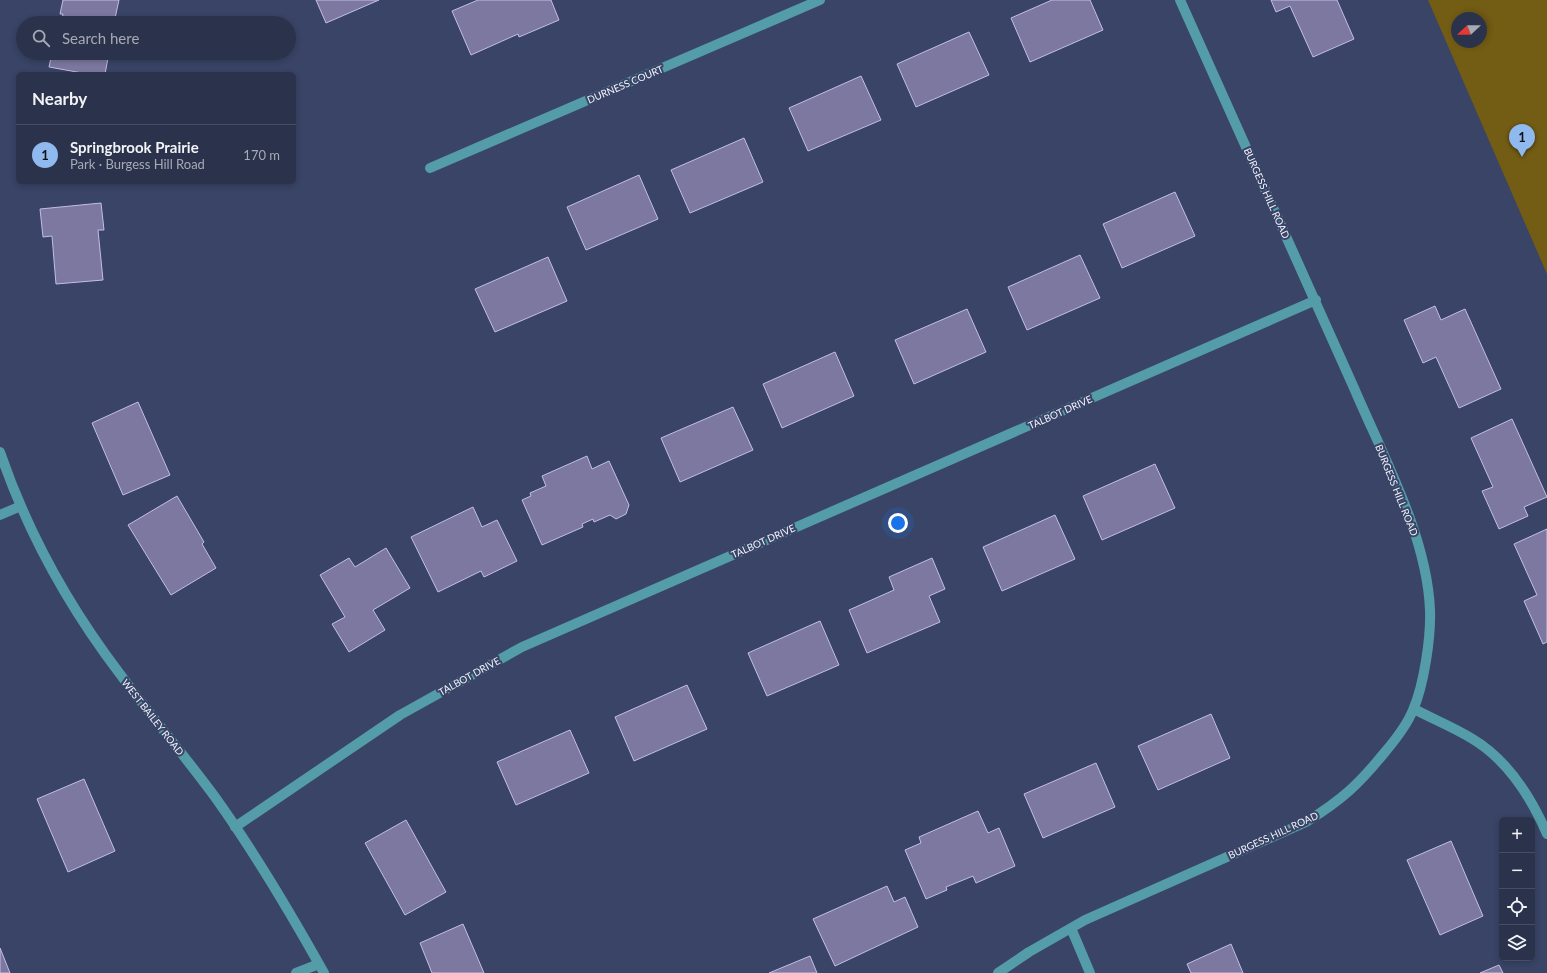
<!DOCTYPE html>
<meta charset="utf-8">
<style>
body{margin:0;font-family:Lato,sans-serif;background:#373f56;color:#f1f3f6}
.controls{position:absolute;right:12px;bottom:12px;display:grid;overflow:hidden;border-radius:6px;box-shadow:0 2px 6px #0003}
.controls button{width:36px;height:36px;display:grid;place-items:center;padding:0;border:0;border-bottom:1px solid #474e64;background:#2b334c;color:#f1f3f6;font:20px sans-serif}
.compass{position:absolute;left:1451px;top:12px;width:36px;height:36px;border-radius:50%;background:#2b334c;box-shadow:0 2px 6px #0003;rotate:248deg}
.you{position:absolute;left:898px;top:523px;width:14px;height:14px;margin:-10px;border:3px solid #fff;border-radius:50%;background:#1a73e8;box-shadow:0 0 0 6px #1a73e833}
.badge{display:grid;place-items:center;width:26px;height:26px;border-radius:50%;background:#90b9f0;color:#111;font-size:13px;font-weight:700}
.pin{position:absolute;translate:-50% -33px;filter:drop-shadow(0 1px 2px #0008)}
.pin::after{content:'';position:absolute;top:21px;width:14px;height:12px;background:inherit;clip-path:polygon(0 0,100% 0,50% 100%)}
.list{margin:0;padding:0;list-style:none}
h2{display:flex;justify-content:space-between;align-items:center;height:52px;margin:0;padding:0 16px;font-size:17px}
h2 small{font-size:13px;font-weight:400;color:#a6aab5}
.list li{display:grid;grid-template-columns:26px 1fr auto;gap:12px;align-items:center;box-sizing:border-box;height:60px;padding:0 16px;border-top:1px solid #474e64}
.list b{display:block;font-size:15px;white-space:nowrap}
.list p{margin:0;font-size:13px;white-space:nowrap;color:#a6aab5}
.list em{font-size:13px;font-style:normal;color:#a6aab5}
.icon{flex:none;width:22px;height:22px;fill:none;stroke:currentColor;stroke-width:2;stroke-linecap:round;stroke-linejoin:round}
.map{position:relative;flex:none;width:1547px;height:973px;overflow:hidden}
.search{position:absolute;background:#2b334c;box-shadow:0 2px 6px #0003;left:16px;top:16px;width:280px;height:44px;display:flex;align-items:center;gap:10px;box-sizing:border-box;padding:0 14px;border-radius:22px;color:#a6aab5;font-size:15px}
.panel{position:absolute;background:#2b334c;box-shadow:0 2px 6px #0003;left:16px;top:72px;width:280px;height:112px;border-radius:6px}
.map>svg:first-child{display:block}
.green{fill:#735c14;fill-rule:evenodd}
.building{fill:#7c78a0;stroke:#c2bee9}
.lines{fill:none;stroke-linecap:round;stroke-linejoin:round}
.minor{stroke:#539ca8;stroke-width:10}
.labels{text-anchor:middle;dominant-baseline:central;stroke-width:4;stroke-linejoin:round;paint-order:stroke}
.street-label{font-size:10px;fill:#f0f3fc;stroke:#394466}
</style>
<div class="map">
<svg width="1547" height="973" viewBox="0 0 1547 973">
<rect width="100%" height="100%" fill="#394466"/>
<!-- green -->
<path class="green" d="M 1428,0 L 1547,0 L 1547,274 ZM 1457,18 L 1481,18 L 1481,42 L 1457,42 Z"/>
<!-- building -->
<path class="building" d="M 63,0 L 119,0 L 114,23 L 61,23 L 63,14 L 60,14 Z
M 316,0 L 379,0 L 326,23 Z
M 478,0 L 551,0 L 559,20 L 519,37 L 518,34 L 471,55 L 452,11 Z
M 1052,0 L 1090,0 L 1103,30 L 1030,62 L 1011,18 Z
M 1271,0 L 1337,0 L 1354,39 L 1313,57 L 1290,6 L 1276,12 Z
M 969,32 L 989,75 L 916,107 L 897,64 Z
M 52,53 L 109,53 L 105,74 L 88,74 L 49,67 Z
M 861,76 L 881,120 L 808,151 L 789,108 Z
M 744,138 L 763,182 L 690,213 L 671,170 Z
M 639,175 L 658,219 L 586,250 L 567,207 Z
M 1175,192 L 1195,236 L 1122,268 L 1103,224 Z
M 101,203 L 104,230 L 98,230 L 103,280 L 56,284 L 52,236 L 43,237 L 40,209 Z
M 1080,255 L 1100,298 L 1027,330 L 1008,287 Z
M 548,257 L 567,301 L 495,332 L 475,289 Z
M 1435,306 L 1441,320 L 1465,309 L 1501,389 L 1459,408 L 1436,357 L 1423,363 L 1404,320 Z
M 967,309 L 986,352 L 914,384 L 895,340 Z
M 835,352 L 854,396 L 782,428 L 763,384 Z
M 138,402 L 170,475 L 123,495 L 92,423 Z
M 733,407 L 753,450 L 680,482 L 661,438 Z
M 1512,419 L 1547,497 L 1524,507 L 1528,516 L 1499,529 L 1482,491 L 1493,487 L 1471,438 Z
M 587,456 L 592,469 L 609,461 L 629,505 L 626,514 L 616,519 L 610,515 L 594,522 L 593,519 L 582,524 L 583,527 L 542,545 L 522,500 L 531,496 L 530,493 L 546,486 L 542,476 Z
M 1155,464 L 1175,508 L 1102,540 L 1083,496 Z
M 177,496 L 204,542 L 202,544 L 216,568 L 171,595 L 128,525 Z
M 473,507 L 482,527 L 497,520 L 517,561 L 484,577 L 481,571 L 438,592 L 411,537 Z
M 1055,515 L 1075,559 L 1002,591 L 983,547 Z
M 1547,529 L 1547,642 L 1543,644 L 1524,601 L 1537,595 L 1514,544 Z
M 386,548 L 410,588 L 373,610 L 385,630 L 349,652 L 332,624 L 345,617 L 320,575 L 349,558 L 355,567 Z
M 932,558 L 945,589 L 929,596 L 940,622 L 867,653 L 849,610 L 894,590 L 889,577 Z
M 820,621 L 839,665 L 767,696 L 748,653 Z
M 687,685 L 707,729 L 634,761 L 615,717 Z
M 1211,714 L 1230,758 L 1158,790 L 1138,746 Z
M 570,730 L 589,773 L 516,805 L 497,762 Z
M 1096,763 L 1115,807 L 1043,838 L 1024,794 Z
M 84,779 L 115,851 L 68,872 L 37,799 Z
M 978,811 L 988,833 L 999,828 L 1015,866 L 976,883 L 973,876 L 946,887 L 947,890 L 926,899 L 905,850 L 921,843 L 919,837 Z
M 406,820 L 446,892 L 405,915 L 365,843 Z
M 1451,841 L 1483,916 L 1440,935 L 1407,860 Z
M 887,886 L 894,902 L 905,897 L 918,927 L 835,966 L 813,919 Z
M 463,924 L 484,973 L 432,973 L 420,943 Z
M 1231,944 L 1243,973 L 1191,973 L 1187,964 Z
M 0,948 L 10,973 L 0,973 Z
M 810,956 L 817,973 L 769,973 Z
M 1499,965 L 1503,973 L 1480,973 Z"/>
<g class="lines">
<!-- minor -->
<path class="minor" d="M 430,168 L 820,0
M 0,452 C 27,531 69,607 120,674 C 151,716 184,755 215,797 C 255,853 290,912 324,973
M 0,515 L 21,506
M 1414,709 C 1433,719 1453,727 1471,738 C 1507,759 1531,797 1547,834
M 235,827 L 400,715 L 522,647 L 1316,300
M 1071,928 L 1090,973
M 296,973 L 319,964
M 998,973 L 1029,952 L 1085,920 L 1306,822 C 1342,800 1359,784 1385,752 C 1396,739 1407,725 1413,710 C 1424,685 1431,637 1430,610 C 1427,536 1383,456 1354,388 C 1297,258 1238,129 1180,0"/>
</g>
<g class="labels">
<!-- street labels -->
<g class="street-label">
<text transform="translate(625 84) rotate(-23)">DURNESS COURT</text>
<text transform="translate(1267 193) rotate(66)">BURGESS HILL ROAD</text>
<text transform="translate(1060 412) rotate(-24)">TALBOT DRIVE</text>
<text transform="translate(1397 490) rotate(68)">BURGESS HILL ROAD</text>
<text transform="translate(763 541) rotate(-24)">TALBOT DRIVE</text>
<text transform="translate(469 676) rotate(-29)">TALBOT DRIVE</text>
<text transform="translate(153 717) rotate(52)">WEST BAILEY ROAD</text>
<text transform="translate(1273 835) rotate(-25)">BURGESS HILL ROAD</text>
</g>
</g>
</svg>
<div class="controls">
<button>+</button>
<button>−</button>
<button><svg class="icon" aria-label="locate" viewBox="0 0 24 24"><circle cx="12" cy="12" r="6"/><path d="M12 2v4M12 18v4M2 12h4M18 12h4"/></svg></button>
<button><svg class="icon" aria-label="layers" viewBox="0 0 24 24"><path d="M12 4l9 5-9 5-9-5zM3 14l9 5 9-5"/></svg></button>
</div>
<svg class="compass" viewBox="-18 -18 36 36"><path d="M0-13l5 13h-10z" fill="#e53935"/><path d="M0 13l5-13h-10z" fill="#a6aab5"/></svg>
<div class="you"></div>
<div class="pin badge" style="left:1522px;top:157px">1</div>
<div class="search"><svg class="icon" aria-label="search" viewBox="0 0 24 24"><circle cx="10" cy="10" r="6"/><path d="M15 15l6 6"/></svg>Search here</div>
<section class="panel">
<h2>Nearby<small></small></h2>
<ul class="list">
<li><span class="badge">1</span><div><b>Springbrook Prairie</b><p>Park · Burgess Hill Road</p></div><em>170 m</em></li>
</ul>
</section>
</div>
